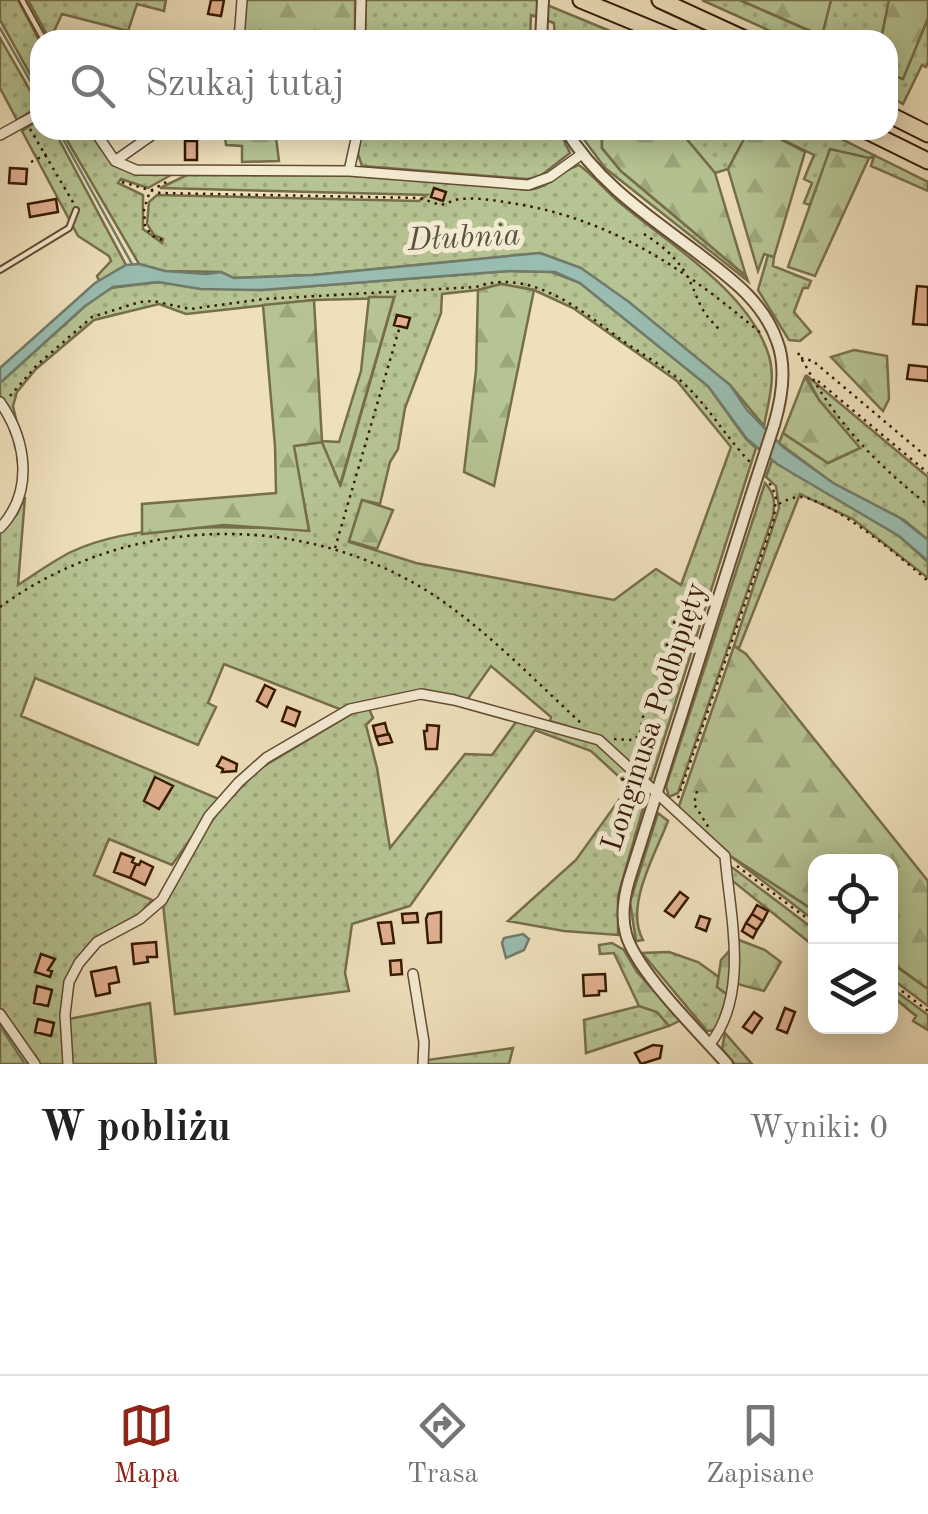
<!DOCTYPE html>
<html lang="pl">
<meta charset="utf-8">
<style>
body{margin:0;font-family:"Old Standard TT",serif;background:#f6f6f6;color:#222}
.controls{position:absolute;right:30px;bottom:30px;display:grid;overflow:hidden;border-radius:20px;box-shadow:0 5px 25px #0003}
.controls button{width:90px;height:90px;display:grid;place-items:center;padding:0;border:0;border-bottom:2px solid #e0e0e0;background:#fff;color:#222;font:50px sans-serif}
.list{margin:0;padding:0;list-style:none}
h2{display:flex;justify-content:space-between;align-items:center;height:130px;margin:0;padding:0 40px;font-size:42px}
h2 small{font-size:32px;font-weight:400;color:#767676}
.icon{flex:none;width:55px;height:55px;fill:none;stroke:currentColor;stroke-width:2;stroke-linecap:round;stroke-linejoin:round}
.map{position:relative;flex:none;width:928px;height:1064px;overflow:hidden}
.search{position:absolute;background:#fff;box-shadow:0 5px 25px #0003;left:30px;right:30px;top:30px;height:110px;display:flex;align-items:center;gap:25px;box-sizing:border-box;padding:0 35px;border-radius:30px;color:#767676;font-size:38px}
.sheet{height:310px;background:#fff}
nav{display:flex;justify-content:space-around;align-items:center;box-sizing:border-box;height:140px;border-top:2px solid #e0e0e0;background:#fff;font-size:28px;color:#767676}
nav a{display:grid;justify-items:center;gap:5px}
nav .on{color:#8f2418}
.map>svg:first-child{display:block}
.grass{fill:url(#grass-dots);stroke:#766e4a;stroke-width:2.5;fill-rule:evenodd}
.forest{fill:url(#forest-firs);stroke:#766e4a;stroke-width:2.5}
.water{fill:#99bdb0;stroke:#717b6b;stroke-width:2.5}
.lines{fill:none;stroke-linecap:round;stroke-linejoin:round}
.stream{stroke:#717b6b;stroke-width:2.5}
.building{fill:#e3b191;stroke:#361903;stroke-width:2.5}
.service-casing{stroke:#644b31;stroke-width:8}
.minor-casing{stroke:#644b31;stroke-width:12}
.tertiary-casing{stroke:#644b31;stroke-width:14}
.motorway-casing{stroke:#361903;stroke-width:19}
.path{stroke:#361903;stroke-width:2.5;stroke-dasharray:2.5 5;stroke-linecap:butt}
.service{stroke:#f4ebd3;stroke-width:4}
.minor{stroke:#f4ebd3;stroke-width:9}
.tertiary{stroke:#f4ebd3;stroke-width:10}
.motorway{stroke:#eee0bb;stroke-width:15}
.tertiary-bridge-casing{stroke:#644b31;stroke-width:14;stroke-linecap:butt}
.tertiary-bridge{stroke:#f4ebd3;stroke-width:10}
.labels{text-anchor:middle;dominant-baseline:central;stroke-width:10;stroke-linejoin:round;paint-order:stroke}
.street-label{font-size:30px;fill:#361903;stroke:#f4ebd3}
.water-label{font-size:32px;font-style:italic;fill:#595240;stroke:#f4ebd3}
</style>
<div class="map">
<svg width="928" height="1064" viewBox="0 0 928 1064">
<defs>
<pattern id="grass-dots" width="8" height="8" patternUnits="userSpaceOnUse" patternTransform="scale(2.5)"><rect width="8" height="8" fill="#b6c392"/><path d="M2 2h.1M6 6h.1" fill="none" stroke="#9da77c" stroke-width="1.8" stroke-linecap="round"/></pattern>
<pattern id="forest-firs" width="22" height="20" patternUnits="userSpaceOnUse" patternTransform="scale(2.5)"><rect width="22" height="20" fill="#b6c392"/><path d="M5 1l3.5 6h-7zM16 11l3.5 6h-7z" fill="#9da77c"/></pattern>
</defs>
<rect width="100%" height="100%" fill="#eee0bb"/>
<filter id="stains"><feTurbulence type="fractalNoise" baseFrequency=".002" numOctaves="4"/><feColorMatrix values="0 0 0 0 .2 0 0 0 0 .09 0 0 0 0 .02 0 0 0 .5 -.17"/></filter>
<radialGradient id="worn" r=".72"><stop offset=".6" stop-color="#630" stop-opacity="0"/><stop offset="1" stop-color="#630" stop-opacity=".3"/></radialGradient>
<!-- grass -->
<path class="grass" d="M 0,0 L 18,0 L 40,42 L 40,92 L 0,20 Z
M 28,0 L 166,0 L 164,11 L 137,4 L 128,31 L 62,14 L 50,40 Z
M 366,0 L 535,0 L 632,40 L 555,40 L 554,23 L 531,15 L 530,38 L 526,40 L 365,40 Z
M 702,0 L 740,0 L 821,36 L 831,0 L 889,0 L 881,40 L 790,40 Z
M 928,18 L 928,62 L 926,67 L 922,65 L 903,104 L 888,95 L 888,74 L 903,78 Z
M 0,38 L 39,106 L 17,120 L 0,88 Z
M 40,119 L 40,130 L 54,130 L 126,265 L 99,281 L 97,276 L 111,261 L 109,256 L 78,236 L 22,131 Z
M 61,130 L 89,130 C 114,172 124,174 171,175 L 148,188 L 121,179 L 118,183 L 143,195 L 143,229 L 162,243 L 163,239 L 154,235 L 147,224 L 149,202 L 157,195 L 419,201 L 427,195 L 160,188 L 187,175 L 354,175 L 506,186 C 548,198 547,176 579,165 C 593,175 605,190 619,202 C 669,244 750,292 769,356 C 776,379 768,403 764,426 L 730,385 L 613,292 L 581,268 L 540,253 L 314,275 L 233,278 L 221,272 L 165,271 L 139,264 Z
M 361,130 L 559,130 L 570,153 L 539,177 L 527,179 L 362,166 L 358,154 Z
M 577,130 L 602,130 L 602,148 L 621,171 L 746,276 L 748,281 L 605,168 Z
M 679,130 L 749,130 L 728,169 L 715,173 Z
M 763,130 L 823,130 L 928,182 L 928,191 L 871,166 L 874,156 L 869,158 L 831,150 L 810,205 L 804,203 L 812,183 L 804,179 L 814,155 Z
M 768,255 L 774,257 L 773,266 L 811,281 L 808,288 L 803,288 L 794,312 L 811,332 L 800,341 L 789,340 L 758,290 Z
M 509,271 L 552,272 L 580,283 L 708,386 L 746,439 L 756,448 L 651,780 L 600,736 L 550,721 L 551,717 L 491,666 L 467,700 L 414,691 L 342,710 L 224,664 L 208,703 L 216,707 L 198,745 L 35,678 L 21,716 L 219,799 L 172,865 L 109,839 L 94,875 L 152,900 L 138,916 L 97,940 L 66,986 L 66,1064 L 37,1064 L 0,1009 L 0,533 L 17,514 L 25,497 L 18,585 C 35,574 53,561 71,552 C 136,521 238,526 309,530 L 293,446 L 322,442 L 341,484 L 394,298 L 314,300 L 186,314 L 159,304 L 94,320 L 36,369 L 17,392 L 13,406 L 21,440 L 0,396 L 0,383 L 85,306 L 110,288 L 159,282 L 198,288 L 262,290 ZM 501,284 L 534,290 L 573,308 L 677,381 L 731,447 L 681,585 L 656,569 L 614,600 L 416,563 L 349,542 L 362,500 L 380,504 L 390,462 L 398,449 L 405,408 L 441,313 L 442,294 L 478,290 Z
M 806,375 L 928,477 L 928,540 L 904,520 L 833,483 L 779,443 L 783,433 L 828,463 L 860,448 L 819,400 Z
M 772,460 L 899,536 L 928,562 L 928,578 L 853,519 L 800,494 L 739,648 L 734,646 L 779,508 L 776,486 L 766,477 Z
M 765,483 C 775,494 775,502 773,516 L 678,793 L 669,797 L 666,786 Z
M 369,709 L 373,718 L 366,725 L 377,768 L 390,848 L 465,754 L 492,755 L 516,722 L 524,721 L 598,743 L 648,791 L 618,896 L 618,935 L 564,931 L 508,921 L 576,860 L 629,786 L 591,751 L 535,730 L 410,906 L 352,924 L 345,973 L 349,991 L 175,1014 L 163,904 L 205,831 L 220,809 L 259,769 L 353,713 Z
M 658,813 L 668,821 C 656,853 624,906 643,940 L 636,941 L 630,902 Z
M 729,855 L 815,911 L 815,921 Z
M 729,865 L 815,930 L 815,947 L 729,878 Z
M 669,952 L 698,962 L 719,977 L 717,987 L 728,995 L 717,1030 L 707,1031 L 642,953 Z
M 890,962 L 928,989 L 928,1006 L 891,978 Z
M 890,987 L 928,1015 L 928,1030 L 913,1021 L 916,1016 L 891,995 Z
M 150,1003 L 156,1064 L 72,1064 L 69,1019 Z
M 639,1006 L 657,1012 L 669,1026 L 586,1053 L 584,1020 Z
M 0,1018 L 31,1064 L 0,1064 Z
M 725,1033 L 752,1064 L 735,1064 L 722,1049 Z
M 513,1048 L 509,1064 L 426,1064 L 427,1060 Z"/>
<!-- forest -->
<path class="forest" d="M 244,0 L 355,0 L 355,40 L 240,40 Z
M 740,0 L 831,0 L 822,36 Z
M 889,0 L 928,0 L 928,18 L 903,79 L 888,74 L 888,40 L 881,40 Z
M 224,130 L 275,130 L 279,161 L 242,162 L 242,146 L 226,145 Z
M 602,130 L 679,130 L 715,173 L 746,276 L 621,171 L 602,148 Z
M 749,130 L 763,130 L 805,152 L 774,257 L 764,254 L 758,271 L 728,169 Z
M 830,149 L 869,158 L 815,276 L 788,267 Z
M 501,284 L 534,290 L 494,486 L 464,472 L 476,371 L 478,290 Z
M 369,297 L 394,297 L 340,485 L 322,442 L 294,446 L 309,531 L 224,525 L 142,534 L 142,504 L 276,493 L 275,446 L 263,305 L 314,300 L 322,441 L 339,442 L 361,371 Z
M 854,350 L 887,356 L 889,399 L 883,411 L 831,357 Z
M 805,377 L 819,400 L 860,448 L 828,463 L 783,433 Z
M 362,500 L 393,510 L 377,549 L 349,541 Z
M 734,646 L 746,654 L 928,881 L 928,989 L 891,962 L 890,862 L 816,862 L 815,911 L 729,855 L 680,810 L 679,806 Z
M 739,940 L 765,950 L 781,962 L 764,991 L 730,982 L 728,995 L 717,987 L 721,960 Z
M 612,943 L 624,950 L 637,972 L 681,1020 L 669,1026 L 657,1012 L 639,1006 L 614,953 L 600,954 L 599,945 Z"/>
<!-- water -->
<path class="water" d="M 540,253 L 581,268 L 629,302 L 730,385 L 747,410 L 783,447 L 833,483 L 900,518 L 928,540 L 928,561 L 899,536 L 777,464 L 747,439 L 708,386 L 580,283 L 555,272 L 509,271 L 262,290 L 201,289 L 158,282 L 113,287 L 85,306 L 0,383 L 0,368 L 95,283 L 126,265 L 139,264 L 165,271 L 207,274 L 221,272 L 234,278 L 313,275 Z
M 523,934 L 529,939 L 524,950 L 506,958 L 502,943 L 504,938 Z"/>
<g class="lines">
<!-- stream -->
<path class="stream" d="M 0,28 L 40,98
M 58,130 L 132,264
M 0,1026 L 25,1064"/>
</g>
<!-- building -->
<path class="building" d="M 211,0 L 224,0 L 221,16 L 208,14 Z
M 186,130 L 196,130 L 196,138 L 177,138 L 177,131 Z
M 185,141 L 197,141 L 197,160 L 185,160 Z
M 10,168 L 27,169 L 26,184 L 9,183 Z
M 434,188 L 446,192 L 443,201 L 431,197 Z
M 56,199 L 58,212 L 30,217 L 28,204 Z
M 917,286 L 928,287 L 928,325 L 913,324 Z
M 397,315 L 410,318 L 407,328 L 394,325 Z
M 909,365 L 928,367 L 928,381 L 907,379 Z
M 265,685 L 275,690 L 267,707 L 257,701 Z
M 287,707 L 300,712 L 295,726 L 282,721 Z
M 385,723 L 388,734 L 376,737 L 373,726 Z
M 427,725 L 439,726 L 437,749 L 426,749 L 424,731 L 427,731 Z
M 389,734 L 392,742 L 379,745 L 376,737 Z
M 222,757 L 237,764 L 236,771 L 222,772 L 223,769 L 217,766 Z
M 155,777 L 173,786 L 159,809 L 144,801 Z
M 121,853 L 134,858 L 132,862 L 136,864 L 130,878 L 114,872 Z
M 141,861 L 153,867 L 145,885 L 130,878 L 136,864 L 139,865 Z
M 680,892 L 688,898 L 674,917 L 665,911 Z
M 757,905 L 768,911 L 763,921 L 752,914 Z
M 441,912 L 441,942 L 428,943 L 426,919 L 428,914 Z
M 417,913 L 418,922 L 403,923 L 402,914 Z
M 752,914 L 763,921 L 757,930 L 746,923 Z
M 700,916 L 710,919 L 706,931 L 696,927 Z
M 391,922 L 394,943 L 382,944 L 378,923 Z
M 746,923 L 757,930 L 753,938 L 742,931 Z
M 156,942 L 157,957 L 147,957 L 148,962 L 134,964 L 132,944 Z
M 41,954 L 55,959 L 48,970 L 52,971 L 50,977 L 35,972 Z
M 401,960 L 402,974 L 391,975 L 390,961 Z
M 116,967 L 119,982 L 109,984 L 110,993 L 96,996 L 91,972 Z
M 605,974 L 606,991 L 599,991 L 599,995 L 584,996 L 583,975 Z
M 37,986 L 52,990 L 48,1006 L 34,1003 Z
M 785,1008 L 795,1012 L 787,1033 L 777,1029 Z
M 754,1012 L 762,1018 L 752,1033 L 743,1027 Z
M 38,1019 L 54,1023 L 51,1036 L 35,1032 Z
M 653,1045 L 662,1046 L 660,1058 L 641,1064 L 635,1053 Z"/>
<g class="lines">
<defs>
<path id="service" d="M 22,0 L 44,40
M 0,270 L 69,228 L 76,210"/>
<path id="minor" d="M 239,40 L 242,0
M 360,40 L 361,0
M 94,130 L 115,161 L 136,170 L 349,171 L 528,185 L 550,177 L 582,154
M 0,135 L 40,113
M 115,161 L 159,130
M 349,171 L 358,130
M 0,402 C 27,441 34,492 0,528
M 413,974 L 424,1042 L 423,1064
M 0,1014 L 35,1064
M 68,1064 L 65,1015 L 69,982 L 79,963 L 97,942 L 140,919 L 162,900 L 209,816 L 239,782 L 266,758 L 350,709 L 421,694 L 454,700 L 599,740 L 725,856 C 730,915 750,994 710,1044"/>
<path id="tertiary" d="M 541,40 L 543,0
M 566,130 C 597,182 647,215 695,251 C 728,277 762,299 777,341 C 787,367 782,398 774,425
M 727,1064 C 700,1033 636,971 626,934 C 621,916 624,897 629,880 L 751,496"/>
<path id="motorway" d="M 581,0 L 678,40
M 660,0 L 747,40
M 888,114 L 928,134
M 865,130 L 928,161"/>
</defs>
<!-- service casing -->
<use href="#service" class="service-casing"/>
<!-- minor casing -->
<use href="#minor" class="minor-casing"/>
<!-- tertiary casing -->
<use href="#tertiary" class="tertiary-casing"/>
<!-- motorway casing -->
<use href="#motorway" class="motorway-casing"/>
<!-- path -->
<path class="path" d="M 30,129 L 74,204
M 31,162 L 47,154
M 122,182 L 160,193 L 420,198 L 440,205 C 448,204 454,199 461,199 C 481,197 503,202 523,205 C 619,223 690,273 763,335
M 644,234 C 660,244 676,257 686,274 C 701,301 696,307 720,330
M 162,240 L 153,236 L 145,227 L 144,209 L 150,191 L 170,180
M 798,353 C 808,369 816,386 827,401 C 855,442 890,475 928,505
M 801,358 L 813,361 L 928,458
M 818,381 L 928,473
M 10,396 L 37,365 L 92,317 L 140,302 L 153,301 L 190,309 L 264,299 L 476,287 C 531,267 582,311 623,341 C 642,354 663,366 681,381 C 708,405 726,438 752,464
M 779,504 C 786,500 793,497 801,497 C 834,501 903,559 928,581
M 335,548 L 400,326
M 0,607 C 126,515 300,509 432,594 C 487,630 534,680 582,724
M 614,739 L 633,740 L 640,735 L 646,699
M 697,791 L 694,804 L 709,828
M 678,798 L 774,519 L 776,496 L 768,480
M 737,866 L 816,925
M 890,982 L 928,1011"/>
<!-- service -->
<use href="#service" class="service"/>
<!-- minor -->
<use href="#minor" class="minor"/>
<!-- tertiary -->
<use href="#tertiary" class="tertiary"/>
<!-- motorway -->
<use href="#motorway" class="motorway"/>
<defs>
<path id="tertiary-bridge" d="M 751,496 L 774,425"/>
</defs>
<!-- tertiary-bridge casing -->
<use href="#tertiary-bridge" class="tertiary-bridge-casing"/>
<!-- tertiary-bridge -->
<use href="#tertiary-bridge" class="tertiary-bridge"/>
</g>
<g class="labels">
<!-- street labels -->
<g class="street-label">
<text transform="translate(655 717) rotate(-72)">Longinusa Podbipięty</text>
</g>
<!-- water labels -->
<g class="water-label">
<text transform="translate(464 239) rotate(-3)">Dłubnia</text>
</g>
</g>
<rect width="100%" height="100%" filter="url(#stains)"/>
<rect width="100%" height="100%" fill="url(#worn)"/>
</svg>
<div class="controls">
<button><svg class="icon" aria-label="locate" viewBox="0 0 24 24"><circle cx="12" cy="12" r="6"/><path d="M12 2v4M12 18v4M2 12h4M18 12h4"/></svg></button>
<button><svg class="icon" aria-label="layers" viewBox="0 0 24 24"><path d="M12 4l9 5-9 5-9-5zM3 14l9 5 9-5"/></svg></button>
</div>
<div class="search"><svg class="icon" aria-label="search" viewBox="0 0 24 24"><circle cx="10" cy="10" r="6"/><path d="M15 15l6 6"/></svg>Szukaj tutaj</div>
</div>
<section class="sheet">
<h2>W pobliżu<small>Wyniki: 0</small></h2>
<ul class="list">
</ul>
</section>
<nav>
<a class="on"><svg class="icon" aria-label="map" viewBox="0 0 24 24"><path d="M3 6l6-2 6 2 6-2v14l-6 2-6-2-6 2zM9 4v14M15 6v14"/></svg>Mapa</a>
<a><svg class="icon" aria-label="directions" viewBox="0 0 24 24"><path d="M12 3l9 9-9 9-9-9zM9 14v-3h6M13 9l2 2-2 2"/></svg>Trasa</a>
<a><svg class="icon" aria-label="saved" viewBox="0 0 24 24"><path d="M7 4h10v16l-5-4-5 4z"/></svg>Zapisane</a>
</nav>
